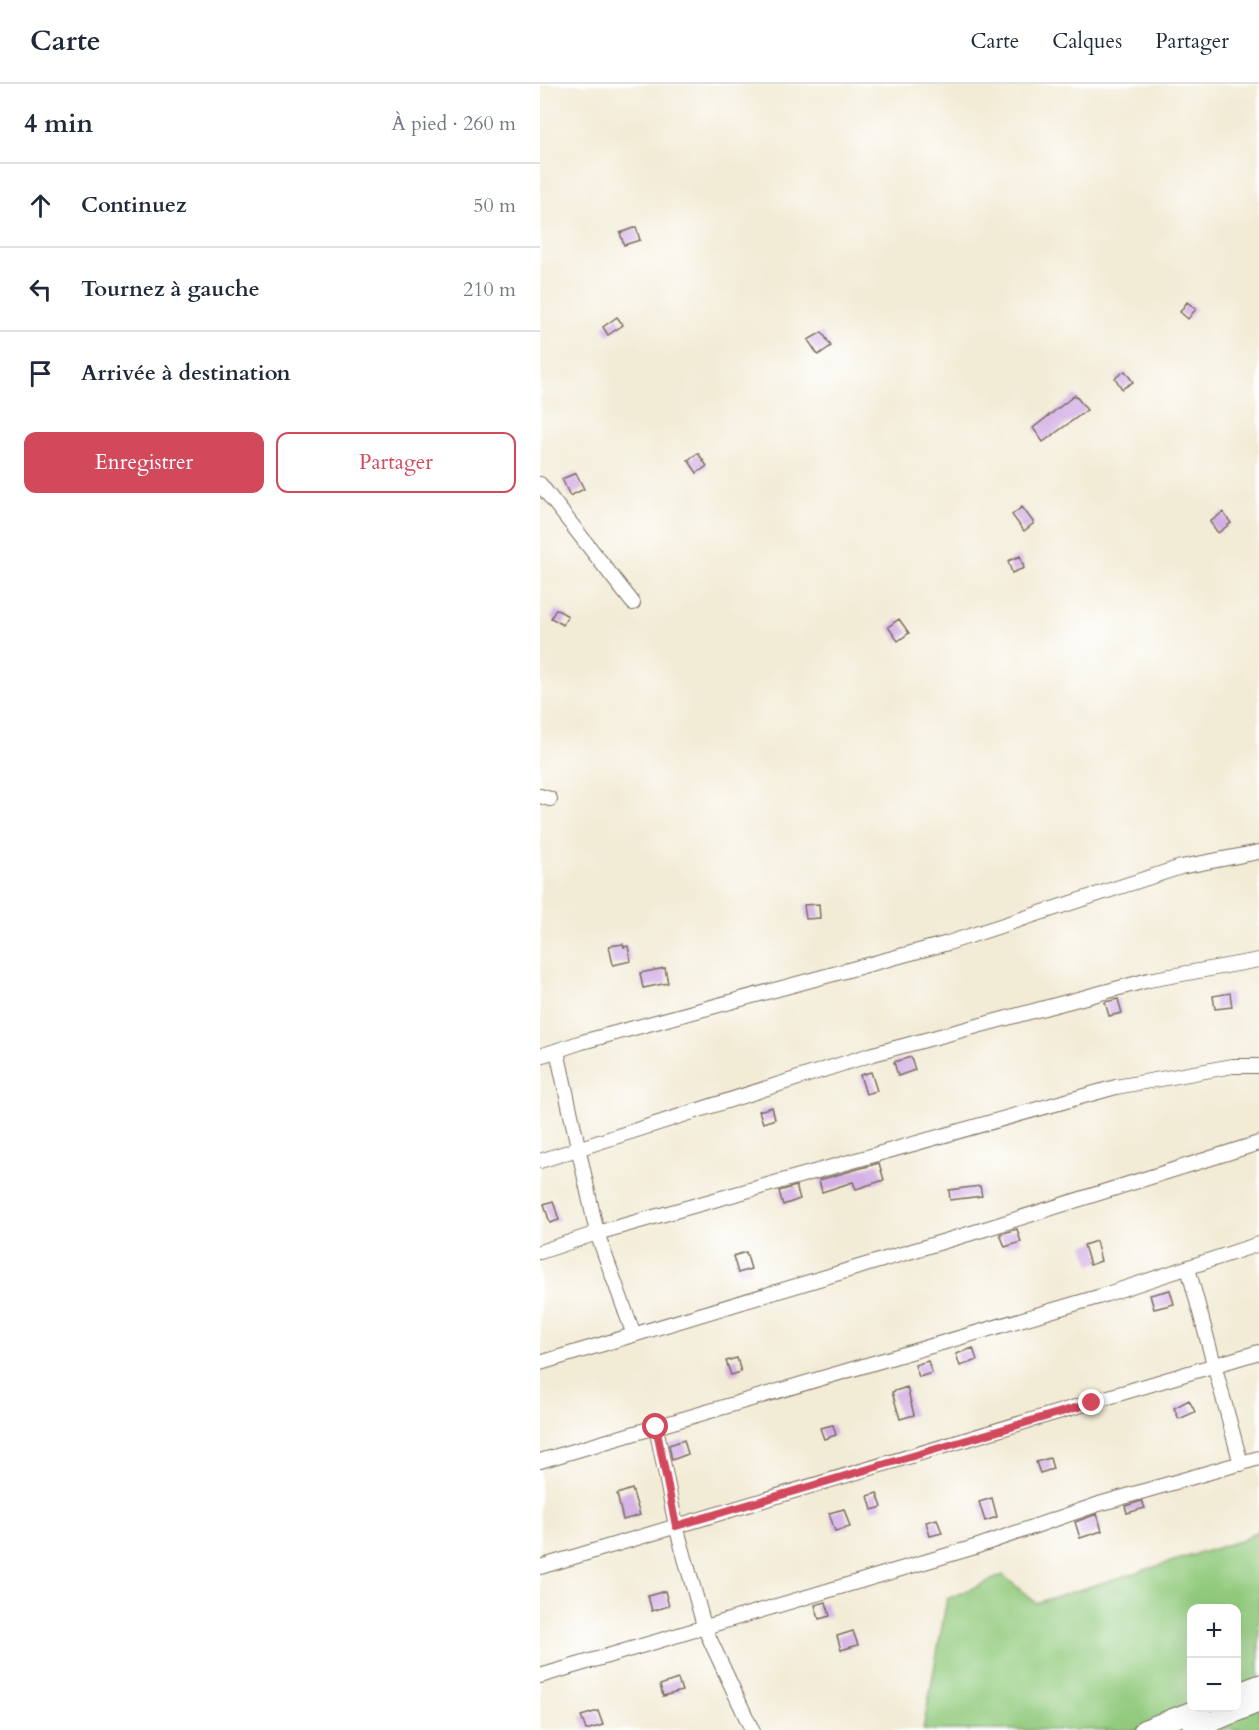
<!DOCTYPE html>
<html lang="fr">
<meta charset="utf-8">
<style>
body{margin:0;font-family:Cardo,serif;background:#f2f2f3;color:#1f2937}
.controls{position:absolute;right:18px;bottom:18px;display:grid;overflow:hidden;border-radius:12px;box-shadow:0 6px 24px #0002}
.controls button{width:54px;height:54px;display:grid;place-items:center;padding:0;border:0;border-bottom:2px solid #e0e1e3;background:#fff;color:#1f2937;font:30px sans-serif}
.stop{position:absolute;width:18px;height:18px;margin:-14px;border:4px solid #d1495b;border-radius:50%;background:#fff}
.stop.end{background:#d1495b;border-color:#fff;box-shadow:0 2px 6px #0008}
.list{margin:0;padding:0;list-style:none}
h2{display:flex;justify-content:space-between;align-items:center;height:78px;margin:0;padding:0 24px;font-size:26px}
h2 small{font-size:20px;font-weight:400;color:#747a83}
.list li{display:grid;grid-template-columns:39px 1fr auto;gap:18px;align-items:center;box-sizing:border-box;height:84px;padding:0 24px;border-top:2px solid #e0e1e3}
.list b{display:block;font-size:22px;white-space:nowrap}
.list em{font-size:20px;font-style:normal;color:#747a83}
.actions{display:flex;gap:12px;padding:18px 24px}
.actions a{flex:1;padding:14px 0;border:2px solid #d1495b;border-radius:12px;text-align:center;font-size:21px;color:#d1495b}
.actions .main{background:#d1495b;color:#fff}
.icon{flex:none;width:33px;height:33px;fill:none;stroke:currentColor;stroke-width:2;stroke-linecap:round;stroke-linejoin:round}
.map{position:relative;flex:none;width:719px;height:1646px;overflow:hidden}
header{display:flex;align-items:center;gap:36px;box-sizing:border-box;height:84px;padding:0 30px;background:#fff;border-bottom:2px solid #e0e1e3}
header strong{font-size:28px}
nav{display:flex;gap:33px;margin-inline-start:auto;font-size:21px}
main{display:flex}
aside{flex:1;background:#fff}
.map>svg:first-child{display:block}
.green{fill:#93cb7e;stroke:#677a4e;stroke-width:1.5;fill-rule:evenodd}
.building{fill:#d3aee4}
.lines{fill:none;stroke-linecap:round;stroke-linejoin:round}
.minor-casing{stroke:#7b6e5e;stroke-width:16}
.highway-casing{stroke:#7b6e5e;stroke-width:22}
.minor{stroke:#fff;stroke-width:14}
.highway{stroke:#fff;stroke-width:20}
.route{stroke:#d1495b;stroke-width:8}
</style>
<header>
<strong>Carte</strong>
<nav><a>Carte</a><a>Calques</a><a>Partager</a></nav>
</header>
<main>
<aside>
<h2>4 min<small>À pied · 260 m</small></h2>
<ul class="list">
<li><svg class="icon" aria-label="ahead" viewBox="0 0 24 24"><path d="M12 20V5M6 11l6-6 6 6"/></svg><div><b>Continuez</b></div><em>50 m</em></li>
<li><svg class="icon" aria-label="left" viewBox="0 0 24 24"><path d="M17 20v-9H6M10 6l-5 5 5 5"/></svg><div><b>Tournez à gauche</b></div><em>210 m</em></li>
<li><svg class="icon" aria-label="arrive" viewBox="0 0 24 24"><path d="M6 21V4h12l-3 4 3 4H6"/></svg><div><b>Arrivée à destination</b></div></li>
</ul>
<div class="actions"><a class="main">Enregistrer</a><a>Partager</a></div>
</aside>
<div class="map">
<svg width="719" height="1646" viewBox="0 0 719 1646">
<rect width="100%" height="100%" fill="#fff"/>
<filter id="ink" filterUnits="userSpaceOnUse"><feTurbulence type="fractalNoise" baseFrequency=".0167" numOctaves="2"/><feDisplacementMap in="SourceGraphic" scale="12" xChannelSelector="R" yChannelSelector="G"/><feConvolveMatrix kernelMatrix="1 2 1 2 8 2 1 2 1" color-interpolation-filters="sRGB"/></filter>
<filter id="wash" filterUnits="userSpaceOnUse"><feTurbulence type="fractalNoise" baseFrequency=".008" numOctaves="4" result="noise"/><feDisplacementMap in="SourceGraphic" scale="24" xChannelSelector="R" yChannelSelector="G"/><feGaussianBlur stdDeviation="1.35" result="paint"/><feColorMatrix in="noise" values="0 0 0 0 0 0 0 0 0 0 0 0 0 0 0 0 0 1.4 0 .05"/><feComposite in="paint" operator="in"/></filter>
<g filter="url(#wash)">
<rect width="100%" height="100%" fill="#f2ebd5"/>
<!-- green -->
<path class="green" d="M 719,1446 L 719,1646 L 383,1646 L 407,1515 L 463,1491 L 496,1519 L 703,1456 ZM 652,1524 L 696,1524 L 696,1624 L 652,1624 Z"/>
<g id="blocks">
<!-- building -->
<path class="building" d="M 96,143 L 100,156 L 84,161 L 80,149 Z
M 647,218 L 656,225 L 648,235 L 640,228 Z
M 77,233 L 83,241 L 68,251 L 63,243 Z
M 282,248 L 291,262 L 278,271 L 268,256 Z
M 585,287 L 593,298 L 582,305 L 575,294 Z
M 535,311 L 547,326 L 503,358 L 493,344 Z
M 158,369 L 167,382 L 157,389 L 148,376 Z
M 36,389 L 44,405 L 30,412 L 22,395 Z
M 482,423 L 494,439 L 484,447 L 472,431 Z
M 683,428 L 691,439 L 678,449 L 670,438 Z
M 480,472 L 484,484 L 472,489 L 468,477 Z
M 16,525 L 28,532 L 23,541 L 11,534 Z
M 359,535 L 369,549 L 358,557 L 348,543 Z
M 279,820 L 280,834 L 266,835 L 264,821 Z
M 83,860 L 84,863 L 88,862 L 91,877 L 73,881 L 69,862 Z
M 125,884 L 128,899 L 103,904 L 100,889 Z
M 690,909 L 692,923 L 675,925 L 673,912 Z
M 578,915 L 582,929 L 569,932 L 565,918 Z
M 371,973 L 375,986 L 358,992 L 354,978 Z
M 331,988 L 337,1007 L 326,1010 L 320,991 Z
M 232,1023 L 235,1035 L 223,1039 L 219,1027 Z
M 339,1079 L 344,1096 L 316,1105 L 313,1098 L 282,1108 L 279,1096 Z
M 256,1102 L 260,1115 L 243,1121 L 239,1107 Z
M 440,1102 L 442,1112 L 410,1116 L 409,1106 Z
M 13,1117 L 19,1136 L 10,1139 L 4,1120 Z
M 477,1145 L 481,1158 L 465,1163 L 460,1150 Z
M 556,1157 L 561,1177 L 550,1181 L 544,1161 Z
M 206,1168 L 211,1185 L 198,1189 L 193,1172 Z
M 630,1206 L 634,1220 L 614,1225 L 610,1211 Z
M 433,1264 L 437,1276 L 420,1282 L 416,1270 Z
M 197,1274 L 201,1288 L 191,1291 L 186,1277 Z
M 388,1277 L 392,1289 L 379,1293 L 375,1281 Z
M 367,1303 L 374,1331 L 360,1335 L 352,1308 Z
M 649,1316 L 655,1328 L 639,1335 L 634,1324 Z
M 293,1341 L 296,1351 L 284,1355 L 280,1344 Z
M 144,1356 L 148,1370 L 132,1376 L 129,1361 Z
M 510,1374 L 513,1385 L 500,1389 L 496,1378 Z
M 92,1405 L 100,1431 L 83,1436 L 77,1410 Z
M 337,1409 L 342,1423 L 332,1426 L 328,1412 Z
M 452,1414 L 457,1433 L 445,1437 L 439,1418 Z
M 602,1417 L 605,1424 L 587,1429 L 585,1422 Z
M 304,1425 L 310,1443 L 295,1447 L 289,1429 Z
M 557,1430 L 562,1447 L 540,1454 L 535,1438 Z
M 397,1435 L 402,1449 L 390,1452 L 386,1438 Z
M 125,1507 L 129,1522 L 112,1527 L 108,1512 Z
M 286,1518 L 290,1532 L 279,1535 L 275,1521 Z
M 313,1547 L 318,1561 L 301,1566 L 297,1552 Z
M 138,1595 L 142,1607 L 123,1612 L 120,1601 Z
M 58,1627 L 63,1641 L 46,1646 L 41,1632 Z"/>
</g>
</g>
<g filter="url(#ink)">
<use href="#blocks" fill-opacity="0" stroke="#7b6e5e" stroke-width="1.5"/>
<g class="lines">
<defs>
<path id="minor" d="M 0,400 L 93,519
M 0,712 L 10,715
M 17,967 L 57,1149 L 94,1251
M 0,972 L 42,958 L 408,859 L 641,783 L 719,768
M 0,1077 L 333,970 L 609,896 L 719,876
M 0,1168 L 57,1149 L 576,1003 L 693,982 L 719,982
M 648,1184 L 701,1380
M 0,1279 L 445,1145 L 719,1059
M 116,1343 L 136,1442 L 165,1545 L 212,1646
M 0,1377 L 558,1213 L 719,1160
M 0,1483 L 719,1268
M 0,1592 L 435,1463 L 559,1420 L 719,1374"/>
<path id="highway" d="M 696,1610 L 719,1601
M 604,1646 L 661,1624
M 652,1646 L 719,1618"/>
</defs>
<!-- minor casing -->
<use href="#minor" class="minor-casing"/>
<!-- highway casing -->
<use href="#highway" class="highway-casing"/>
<!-- minor -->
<use href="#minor" class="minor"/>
<!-- highway -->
<use href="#highway" class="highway"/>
</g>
</g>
<g class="lines" filter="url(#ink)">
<!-- route -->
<path class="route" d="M 116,1343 L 136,1442 L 552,1319"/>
</g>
</svg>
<div class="controls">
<button>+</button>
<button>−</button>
</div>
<div class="stop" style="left:116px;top:1343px"></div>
<div class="stop end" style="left:552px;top:1319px"></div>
</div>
</main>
